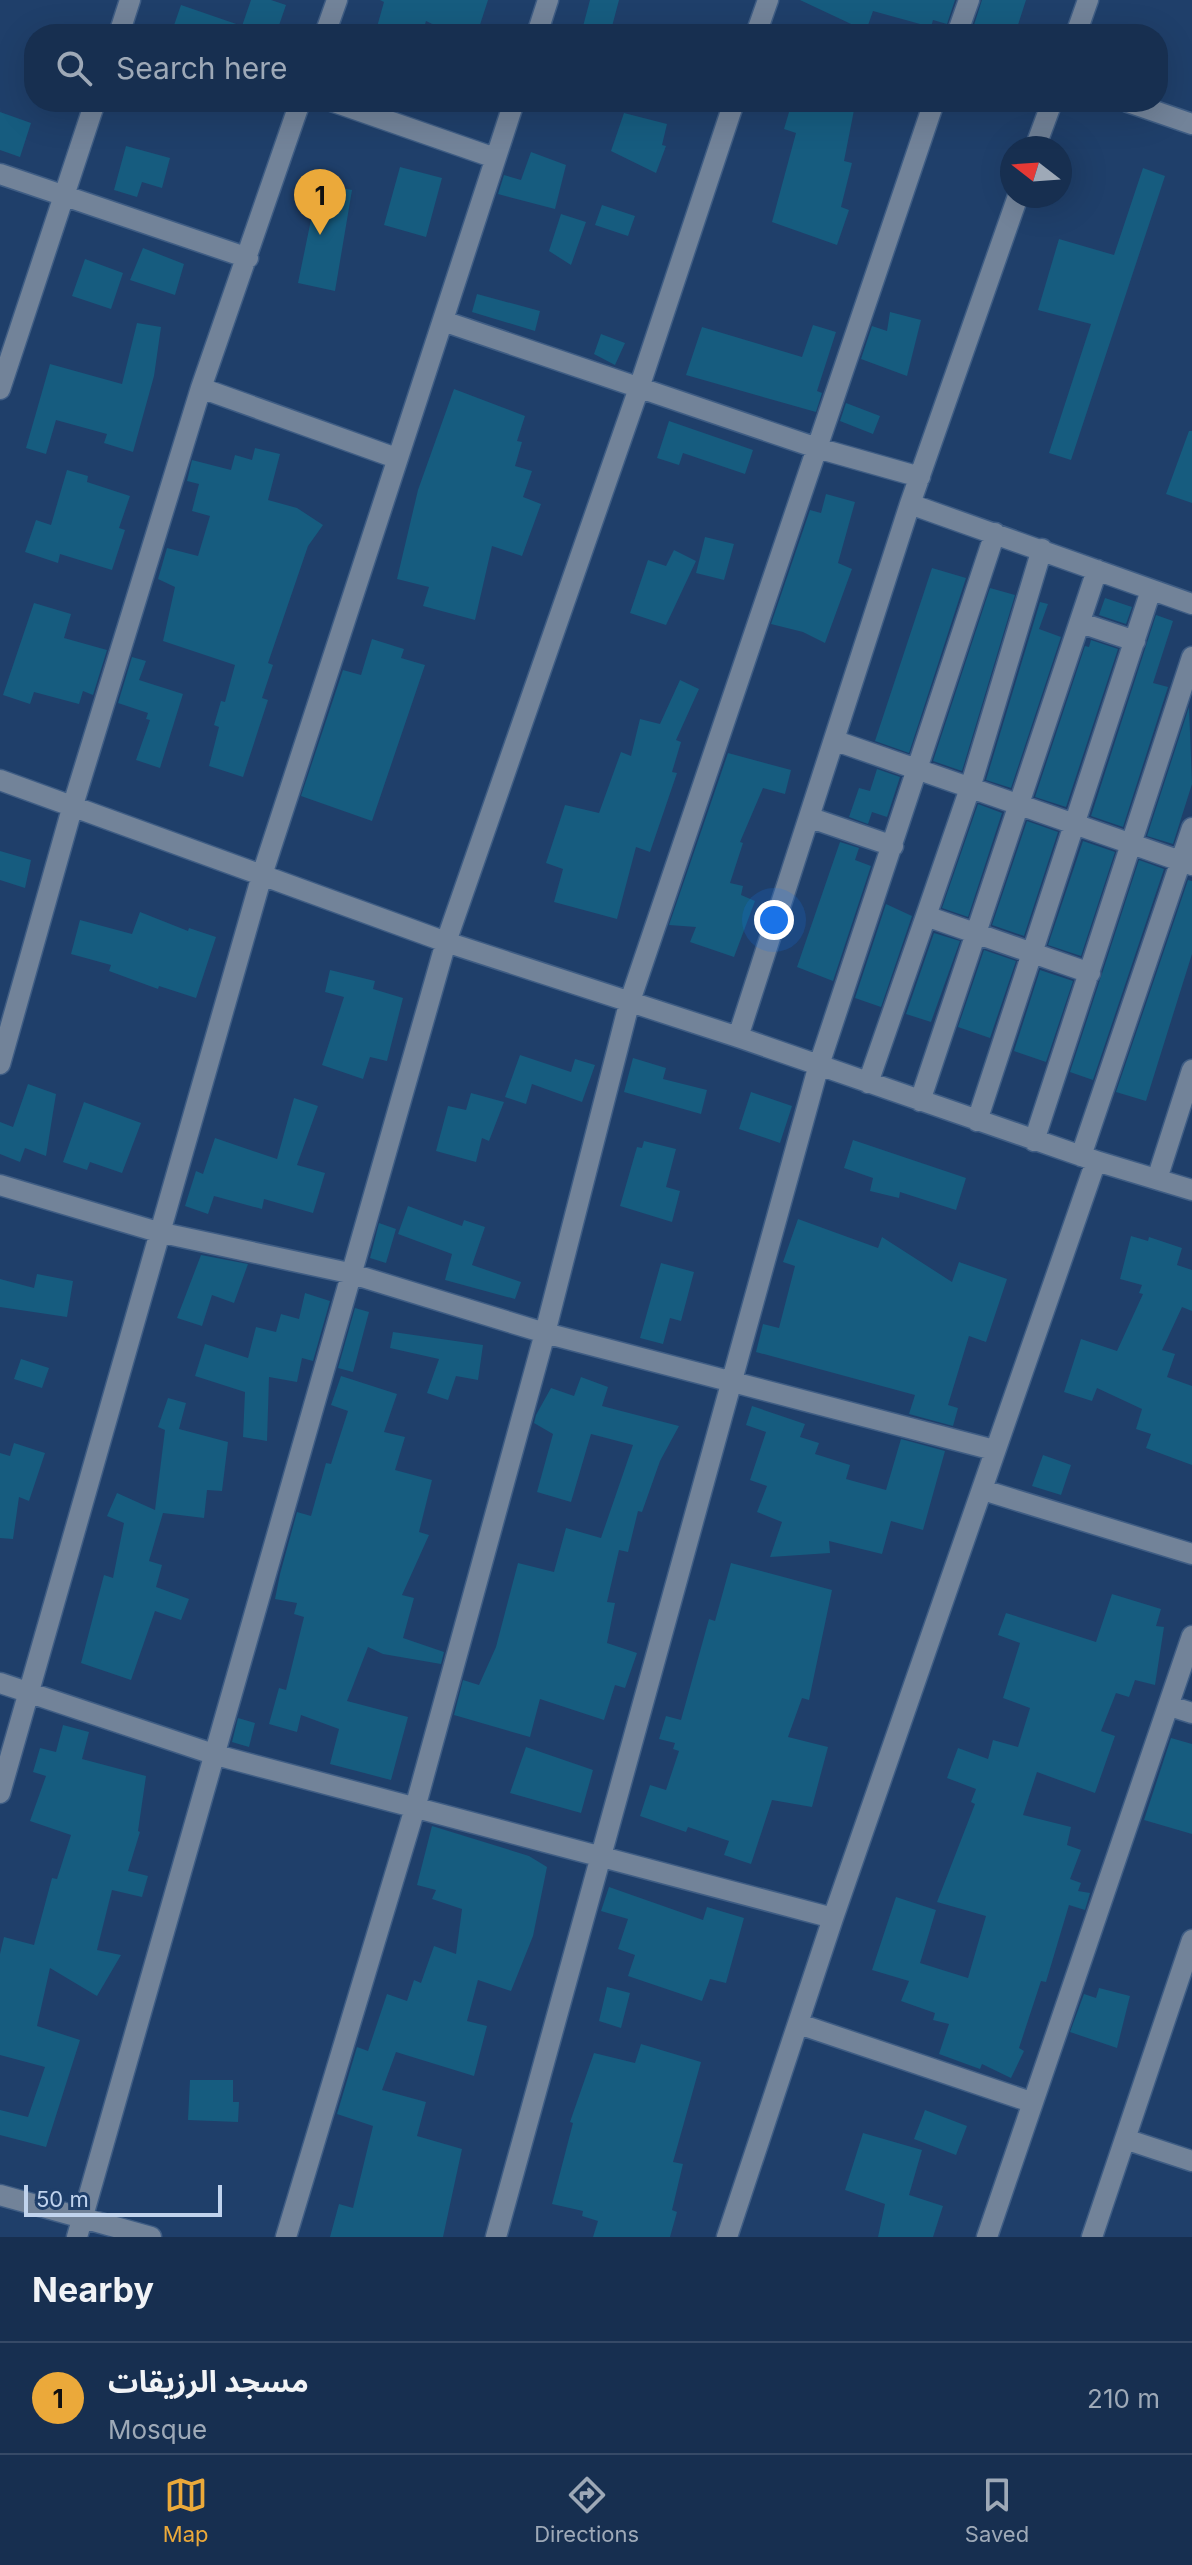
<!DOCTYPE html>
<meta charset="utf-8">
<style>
body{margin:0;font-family:Inter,"Noto Sans Arabic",sans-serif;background:#203757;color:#f1f3f6}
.compass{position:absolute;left:1000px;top:136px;width:72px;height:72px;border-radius:50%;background:#172f50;box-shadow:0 8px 32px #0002;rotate:287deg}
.scale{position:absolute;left:24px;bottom:20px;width:198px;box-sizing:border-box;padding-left:8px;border:4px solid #c0d3ed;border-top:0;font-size:22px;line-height:28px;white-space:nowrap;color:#c0d3ed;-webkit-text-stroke:6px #1f3f6a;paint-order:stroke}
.you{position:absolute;left:774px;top:920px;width:28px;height:28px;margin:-20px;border:6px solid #fff;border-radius:50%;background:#1a73e8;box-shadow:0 0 0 12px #1a73e833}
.badge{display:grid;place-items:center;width:52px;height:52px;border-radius:50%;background:#eba93a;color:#111;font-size:26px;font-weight:700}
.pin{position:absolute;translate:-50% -66px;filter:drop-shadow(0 2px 4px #0008)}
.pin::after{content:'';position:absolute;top:42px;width:28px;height:24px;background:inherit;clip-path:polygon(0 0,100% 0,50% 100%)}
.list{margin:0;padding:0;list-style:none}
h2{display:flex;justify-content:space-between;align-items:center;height:104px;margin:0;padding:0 32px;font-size:34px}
h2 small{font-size:26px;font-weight:400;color:#9ea9b7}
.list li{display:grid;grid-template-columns:52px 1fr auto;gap:24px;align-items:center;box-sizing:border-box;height:112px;padding:0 32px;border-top:2px solid #364a67}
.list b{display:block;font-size:30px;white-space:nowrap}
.list p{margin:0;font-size:26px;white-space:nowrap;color:#9ea9b7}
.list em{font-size:26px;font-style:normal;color:#9ea9b7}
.icon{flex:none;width:44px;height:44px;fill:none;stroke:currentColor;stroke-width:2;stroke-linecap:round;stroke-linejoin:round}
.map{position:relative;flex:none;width:1192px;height:2237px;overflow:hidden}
.search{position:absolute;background:#172f50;box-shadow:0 8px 32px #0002;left:24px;right:24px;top:24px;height:88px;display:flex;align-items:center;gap:20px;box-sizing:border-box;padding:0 28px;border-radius:32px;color:#9ea9b7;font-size:30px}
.sheet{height:216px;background:#172f50}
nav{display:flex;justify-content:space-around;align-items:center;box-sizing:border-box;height:112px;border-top:2px solid #364a67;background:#172f50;font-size:22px;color:#9ea9b7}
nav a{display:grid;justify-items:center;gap:4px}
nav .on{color:#eba93a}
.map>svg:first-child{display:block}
.building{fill:#165c7f}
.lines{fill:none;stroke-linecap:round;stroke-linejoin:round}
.minor-casing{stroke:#3f5d84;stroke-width:23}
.minor{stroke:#728399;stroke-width:20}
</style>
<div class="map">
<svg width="1192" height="2237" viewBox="0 0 1192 2237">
<rect width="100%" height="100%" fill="#1f3f6a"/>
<!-- building -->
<path class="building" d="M 251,0 L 271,0 L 286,5 L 276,34 L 171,34 L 181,5 L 242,26 Z
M 380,0 L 488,0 L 477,34 L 453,34 L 426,21 L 422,34 L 375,34 L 384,2 Z
M 590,0 L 619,0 L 610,34 L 581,34 Z
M 800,0 L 955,0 L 947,24 L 933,20 L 931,27 L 873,11 L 866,31 Z
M 982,0 L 1026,0 L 1015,34 L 987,27 L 985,34 L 972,31 Z
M 792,102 L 855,105 L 844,161 L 852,163 L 841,207 L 849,210 L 837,245 L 772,222 L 796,133 L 784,129 Z
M 0,112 L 31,123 L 20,157 L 0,150 Z
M 624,113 L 667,124 L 662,145 L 666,146 L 656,173 L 611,151 Z
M 126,146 L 170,158 L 162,188 L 142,182 L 137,197 L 114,190 Z
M 531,152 L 566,165 L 555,209 L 498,194 L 504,175 L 521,180 Z
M 400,167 L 442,178 L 426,237 L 384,225 Z
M 1143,168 L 1165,176 L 1071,460 L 1049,453 L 1091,324 L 1038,310 L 1059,239 L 1114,255 Z
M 312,182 L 352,190 L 335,291 L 298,283 L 313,210 L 308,209 Z
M 602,205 L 635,216 L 628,236 L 595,225 Z
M 561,214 L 586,222 L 571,265 L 549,251 Z
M 143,248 L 184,264 L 175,295 L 130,280 Z
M 85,259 L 123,273 L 111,309 L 72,296 Z
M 477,294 L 540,311 L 535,331 L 472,312 Z
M 890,312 L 921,320 L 907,376 L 861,359 L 872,326 L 887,331 Z
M 137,323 L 161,327 L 154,376 L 133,452 L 104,443 L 107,434 L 56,420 L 46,454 L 26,448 L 50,364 L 122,384 Z
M 813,325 L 836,332 L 817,391 L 822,393 L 816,412 L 686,375 L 702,327 L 802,357 Z
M 601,334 L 625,343 L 615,365 L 594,354 Z
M 454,389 L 525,416 L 517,441 L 522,442 L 515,466 L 532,471 L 523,497 L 541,504 L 522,556 L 492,546 L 475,620 L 423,606 L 429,587 L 397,579 L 418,490 Z
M 846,403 L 880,416 L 873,434 L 840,421 Z
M 669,421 L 753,450 L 745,474 L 683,453 L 679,465 L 657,458 Z
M 1189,431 L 1192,431 L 1192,503 L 1166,494 Z
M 255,448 L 280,454 L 268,500 L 297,508 L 323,525 L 308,546 L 268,663 L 273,665 L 262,698 L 268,700 L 243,777 L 209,766 L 219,727 L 214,725 L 221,701 L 225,702 L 235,665 L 163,641 L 175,587 L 158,579 L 167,548 L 198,556 L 210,516 L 192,511 L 199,484 L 187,481 L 192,460 L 231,470 L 235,455 L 252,460 Z
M 67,470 L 88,476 L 87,482 L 130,496 L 119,528 L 125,530 L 112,570 L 60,554 L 58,563 L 25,552 L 36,520 L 51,525 Z
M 826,494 L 855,502 L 838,563 L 852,569 L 825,643 L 803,632 L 771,624 L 810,510 L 821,513 Z
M 705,537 L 734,544 L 724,580 L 696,573 Z
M 674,550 L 696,561 L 666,625 L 630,613 L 648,560 L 666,566 Z
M 932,568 L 966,578 L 909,753 L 875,741 Z
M 990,588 L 1015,595 L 962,771 L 933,761 Z
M 1105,598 L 1132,607 L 1126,624 L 1099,615 Z
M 1040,602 L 1048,604 L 1039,629 L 1061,637 L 1011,788 L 986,780 Z
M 34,603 L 71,614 L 64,638 L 107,650 L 93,695 L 83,691 L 79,704 L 34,692 L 30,704 L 3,695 Z
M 1156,615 L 1173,621 L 1153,683 L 1168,687 L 1123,827 L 1091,816 Z
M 372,639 L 404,649 L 401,658 L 425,665 L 372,821 L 301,796 L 343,670 L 361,675 Z
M 1091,640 L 1118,649 L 1066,807 L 1035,797 L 1085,646 L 1089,647 Z
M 132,657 L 146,661 L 139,680 L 183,694 L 160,768 L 136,760 L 150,720 L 146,719 L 148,713 L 118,703 Z
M 680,680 L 699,689 L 676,740 L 681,742 L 672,772 L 677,773 L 650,852 L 636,847 L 617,919 L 554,902 L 563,869 L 546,863 L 565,805 L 599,813 L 621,752 L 631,756 L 640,719 L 660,724 Z
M 1189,707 L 1192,784 L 1173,844 L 1147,836 Z
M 728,753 L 791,770 L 785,794 L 763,788 L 740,842 L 743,843 L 730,883 L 743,886 L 741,895 L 755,901 L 734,957 L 690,942 L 696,927 L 669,925 Z
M 877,769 L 900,777 L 887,817 L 872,812 L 868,824 L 849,817 L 859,788 L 870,791 Z
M 978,804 L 1002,813 L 968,917 L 942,908 Z
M 1027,821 L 1058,832 L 1024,936 L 992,925 Z
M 1083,841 L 1115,852 L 1081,956 L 1048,945 Z
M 840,842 L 859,848 L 855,860 L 871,866 L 833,981 L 797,967 Z
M 0,851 L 31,860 L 25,888 L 0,880 Z
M 1139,860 L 1164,869 L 1093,1080 L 1070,1072 Z
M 1188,880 L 1192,881 L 1192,954 L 1146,1101 L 1116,1092 Z
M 886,904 L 912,916 L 881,1007 L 855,998 Z
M 140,912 L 188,931 L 189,928 L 216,937 L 196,998 L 159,986 L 158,989 L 109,971 L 111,965 L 71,954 L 80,920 L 132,934 Z
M 934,933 L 960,941 L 931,1022 L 906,1014 Z
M 984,950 L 1016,961 L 990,1038 L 958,1027 Z
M 330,970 L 375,981 L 373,989 L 403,998 L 387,1061 L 370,1057 L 363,1079 L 322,1065 L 344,997 L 325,992 Z
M 1040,970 L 1073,981 L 1046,1062 L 1014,1051 Z
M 520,1055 L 571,1072 L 575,1059 L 595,1065 L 582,1102 L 532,1084 L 526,1104 L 505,1097 Z
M 633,1058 L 666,1068 L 663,1079 L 707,1090 L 701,1114 L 624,1092 Z
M 28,1084 L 56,1094 L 46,1156 L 25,1148 L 20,1162 L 0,1154 L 0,1122 L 13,1127 Z
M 751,1092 L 792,1106 L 780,1143 L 739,1129 Z
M 471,1093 L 504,1102 L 489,1141 L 482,1138 L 476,1162 L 436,1151 L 448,1106 L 466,1110 Z
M 294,1098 L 318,1106 L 297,1165 L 325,1173 L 313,1213 L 264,1199 L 262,1209 L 214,1196 L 208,1214 L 185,1206 L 196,1171 L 203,1174 L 215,1138 L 277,1159 Z
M 84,1102 L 141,1123 L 122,1173 L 90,1162 L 87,1170 L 63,1162 Z
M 853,1140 L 966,1178 L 956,1210 L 900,1192 L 899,1198 L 870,1191 L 873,1178 L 844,1168 Z
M 644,1141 L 676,1149 L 666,1187 L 680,1191 L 672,1222 L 620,1206 L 637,1147 L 642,1148 Z
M 408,1206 L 462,1226 L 464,1220 L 485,1227 L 472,1265 L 521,1282 L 515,1299 L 445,1280 L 452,1254 L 398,1234 Z
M 798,1219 L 878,1248 L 882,1237 L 952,1282 L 959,1262 L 1007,1279 L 986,1342 L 969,1336 L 948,1405 L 958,1408 L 953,1426 L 909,1414 L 915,1395 L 756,1352 L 763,1324 L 779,1328 L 795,1266 L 783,1262 Z
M 379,1223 L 396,1229 L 386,1263 L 370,1258 Z
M 1131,1236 L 1148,1241 L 1149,1237 L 1182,1248 L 1177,1265 L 1192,1270 L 1192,1311 L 1182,1307 L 1162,1350 L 1175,1354 L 1167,1377 L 1192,1386 L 1192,1465 L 1146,1448 L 1151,1434 L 1136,1429 L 1142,1409 L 1097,1388 L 1092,1401 L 1064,1392 L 1081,1339 L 1117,1351 L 1143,1294 L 1139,1293 L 1142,1285 L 1120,1279 Z
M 201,1255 L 248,1264 L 234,1303 L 212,1295 L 202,1326 L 177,1318 Z
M 661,1263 L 694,1272 L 681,1321 L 670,1318 L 663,1344 L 640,1338 Z
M 37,1274 L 73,1281 L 67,1317 L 0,1307 L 0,1279 L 34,1288 Z
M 305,1293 L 330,1301 L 313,1361 L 302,1358 L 297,1382 L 269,1377 L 267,1441 L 243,1437 L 245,1392 L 195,1376 L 205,1344 L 248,1358 L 256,1327 L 276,1332 L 281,1314 L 299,1319 Z
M 355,1308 L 369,1312 L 353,1372 L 338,1368 Z
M 393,1332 L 483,1345 L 478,1380 L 456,1376 L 448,1400 L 427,1393 L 439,1359 L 390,1348 Z
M 21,1359 L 49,1368 L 42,1388 L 14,1379 Z
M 341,1376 L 397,1394 L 384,1432 L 405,1437 L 395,1470 L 432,1480 L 419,1532 L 429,1535 L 402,1595 L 414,1598 L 403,1638 L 444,1652 L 441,1664 L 383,1654 L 368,1647 L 347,1701 L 408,1717 L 391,1780 L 330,1764 L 339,1729 L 301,1715 L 297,1732 L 269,1724 L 279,1688 L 286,1690 L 304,1617 L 294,1614 L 297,1603 L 275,1599 L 280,1574 L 297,1512 L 311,1516 L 326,1463 L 331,1464 L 348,1411 L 331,1405 Z
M 581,1377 L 608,1387 L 602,1406 L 679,1426 L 660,1461 L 642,1512 L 638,1511 L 628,1552 L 619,1550 L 607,1602 L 615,1603 L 607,1643 L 637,1653 L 625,1688 L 615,1685 L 604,1720 L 540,1699 L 530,1737 L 454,1715 L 463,1680 L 479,1685 L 496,1647 L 518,1563 L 554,1572 L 566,1528 L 601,1538 L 633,1445 L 591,1434 L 571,1502 L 537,1492 L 553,1434 L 534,1423 L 536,1415 L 551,1388 L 574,1396 Z
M 168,1398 L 186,1403 L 179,1429 L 228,1442 L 222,1491 L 207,1490 L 204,1518 L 163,1513 L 149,1561 L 162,1565 L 156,1587 L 189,1599 L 181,1620 L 155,1611 L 131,1680 L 81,1663 L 104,1575 L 113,1578 L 124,1523 L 107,1516 L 117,1493 L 155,1510 L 165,1430 L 158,1427 Z
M 752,1406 L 805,1424 L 800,1437 L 819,1443 L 815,1454 L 850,1465 L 846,1479 L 886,1490 L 901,1439 L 945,1451 L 923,1530 L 891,1521 L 882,1554 L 829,1541 L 830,1553 L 770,1557 L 782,1522 L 757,1512 L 767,1486 L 750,1480 L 766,1432 L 746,1425 Z
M 14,1443 L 45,1453 L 29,1501 L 19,1497 L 13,1539 L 0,1538 L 0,1453 L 10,1456 Z
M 1043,1455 L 1071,1465 L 1061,1495 L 1032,1486 Z
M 731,1563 L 832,1590 L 809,1700 L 802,1698 L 788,1737 L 828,1747 L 812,1807 L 772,1800 L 751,1864 L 724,1855 L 729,1841 L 688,1827 L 686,1832 L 640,1816 L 650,1785 L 666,1790 L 679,1751 L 673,1749 L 675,1743 L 659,1739 L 666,1716 L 681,1720 L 709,1619 L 715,1621 Z
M 1112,1594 L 1161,1609 L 1156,1626 L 1164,1627 L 1155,1685 L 1135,1680 L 1129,1697 L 1116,1693 L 1101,1731 L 1115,1736 L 1095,1793 L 1037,1772 L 1023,1815 L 1071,1827 L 1067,1845 L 1081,1850 L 1070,1879 L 1081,1883 L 1078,1891 L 1090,1893 L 1085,1910 L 1069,1905 L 1046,1982 L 1041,1981 L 1019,2048 L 1024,2051 L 1011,2078 L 982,2064 L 980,2069 L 939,2054 L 949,2024 L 933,2020 L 935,2013 L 901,2001 L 909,1981 L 872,1970 L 896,1897 L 936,1910 L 920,1963 L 968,1978 L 986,1916 L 937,1902 L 975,1804 L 971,1802 L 976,1789 L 947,1778 L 958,1748 L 988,1759 L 993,1740 L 1018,1747 L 1030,1708 L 1003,1698 L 1020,1643 L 998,1635 L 1006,1613 L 1096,1642 Z
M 238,1718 L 255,1723 L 249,1747 L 232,1742 Z
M 63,1725 L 89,1732 L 82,1759 L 146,1776 L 138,1831 L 140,1832 L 128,1871 L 148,1876 L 142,1897 L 112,1890 L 97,1950 L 121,1955 L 97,1996 L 50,1968 L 37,2026 L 80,2040 L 46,2147 L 0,2135 L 0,2110 L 28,2117 L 45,2067 L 0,2055 L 0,1954 L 4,1937 L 34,1945 L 52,1878 L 57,1879 L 71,1835 L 30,1821 L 46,1776 L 33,1772 L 40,1748 L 56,1752 Z
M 1171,1738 L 1192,1744 L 1192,1834 L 1144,1820 Z
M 526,1747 L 593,1770 L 581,1813 L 510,1793 Z
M 432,1826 L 529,1856 L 547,1867 L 533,1936 L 511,1991 L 478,1980 L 467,2021 L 487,2026 L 474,2076 L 396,2052 L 382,2090 L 426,2102 L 417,2136 L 462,2149 L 443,2237 L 330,2237 L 339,2204 L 353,2208 L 373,2126 L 337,2114 L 357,2047 L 368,2051 L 387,1994 L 407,2001 L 414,1980 L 421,1983 L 434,1946 L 456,1954 L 462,1909 L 432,1899 L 436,1890 L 417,1885 Z
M 609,1887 L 703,1920 L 707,1907 L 744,1918 L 726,1983 L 710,1979 L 702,2001 L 628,1976 L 635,1955 L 618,1949 L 628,1919 L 601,1911 Z
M 607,1987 L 630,1993 L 621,2028 L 599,2021 Z
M 1099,1988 L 1130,1996 L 1117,2048 L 1070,2032 L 1084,1994 L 1096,1998 Z
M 641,2044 L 701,2062 L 673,2162 L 683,2164 L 672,2210 L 677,2212 L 670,2237 L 593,2237 L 598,2221 L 582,2216 L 583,2211 L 552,2204 L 573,2123 L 570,2122 L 594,2053 L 635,2063 Z
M 190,2080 L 233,2080 L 233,2102 L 239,2102 L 238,2122 L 188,2120 Z
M 925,2110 L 967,2126 L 956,2155 L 914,2139 Z
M 863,2133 L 922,2150 L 909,2195 L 943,2206 L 933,2237 L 878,2237 L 885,2204 L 845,2190 Z"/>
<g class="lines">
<defs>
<path id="minor" d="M 119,34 L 130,0
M 325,34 L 337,0
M 537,34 L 548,0
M 756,34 L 768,0
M 957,34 L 969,0
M 1076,34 L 1088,0
M 334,102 L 495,158
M 1128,102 L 1192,124
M 1035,148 L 1052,102
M 0,174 L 248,258
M 443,321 L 817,448 L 920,477
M 201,388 L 396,458
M 0,389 L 95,102
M 910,504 L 1192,604
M 1081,623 L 1135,641
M 836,741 L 1192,865
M 0,780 L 446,942 L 738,1037 L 1096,1161 L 1192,1190
M 811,818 L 893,846
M 926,916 L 970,788 L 1042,549
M 738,1037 L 910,504 L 1018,196
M 0,1064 L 73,805 L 201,388 L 300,102
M 868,1083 L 926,916 L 1090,973
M 920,1101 L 1097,570
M 977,1121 L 1151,590
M 1034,1141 L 1192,657
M 1081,1156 L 1192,828
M 1157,1179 L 1192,1070
M 0,1185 L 158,1232 L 349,1273 L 545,1333 L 994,1450
M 983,1490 L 1192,1554
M 0,1683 L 216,1755 L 833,1918
M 1170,1706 L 1192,1713
M 0,1793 L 262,875 L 514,102
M 799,2024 L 1031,2102
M 1125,2139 L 1192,2161
M 0,2195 L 151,2237
M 77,2237 L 446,942 L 639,388 L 734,102
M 286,2237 L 415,1808 L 545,1333 L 629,1004 L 934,102
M 496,2237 L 818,1068 L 995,533
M 727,2237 L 833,1918 L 1096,1161
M 987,2237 L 1192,1636
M 1092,2237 L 1192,1940"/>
</defs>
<!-- minor casing -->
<use href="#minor" class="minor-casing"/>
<!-- minor -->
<use href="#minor" class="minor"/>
</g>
</svg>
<svg class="compass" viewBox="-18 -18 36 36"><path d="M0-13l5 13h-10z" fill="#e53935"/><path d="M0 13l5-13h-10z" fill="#9ea9b7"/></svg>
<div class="scale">50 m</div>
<div class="you"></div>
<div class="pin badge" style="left:320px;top:235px">1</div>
<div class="search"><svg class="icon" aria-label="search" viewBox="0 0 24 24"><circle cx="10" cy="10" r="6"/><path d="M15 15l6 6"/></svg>Search here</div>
</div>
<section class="sheet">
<h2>Nearby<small></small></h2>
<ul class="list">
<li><span class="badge">1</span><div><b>مسجد الرزيقات</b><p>Mosque</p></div><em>210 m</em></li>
</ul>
</section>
<nav>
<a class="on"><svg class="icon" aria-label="map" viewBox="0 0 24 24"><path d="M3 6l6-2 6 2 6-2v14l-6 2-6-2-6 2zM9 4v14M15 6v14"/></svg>Map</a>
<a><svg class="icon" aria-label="directions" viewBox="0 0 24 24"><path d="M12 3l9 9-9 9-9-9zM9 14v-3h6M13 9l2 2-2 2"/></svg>Directions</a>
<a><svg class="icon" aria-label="saved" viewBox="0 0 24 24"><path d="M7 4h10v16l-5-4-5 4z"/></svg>Saved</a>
</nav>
